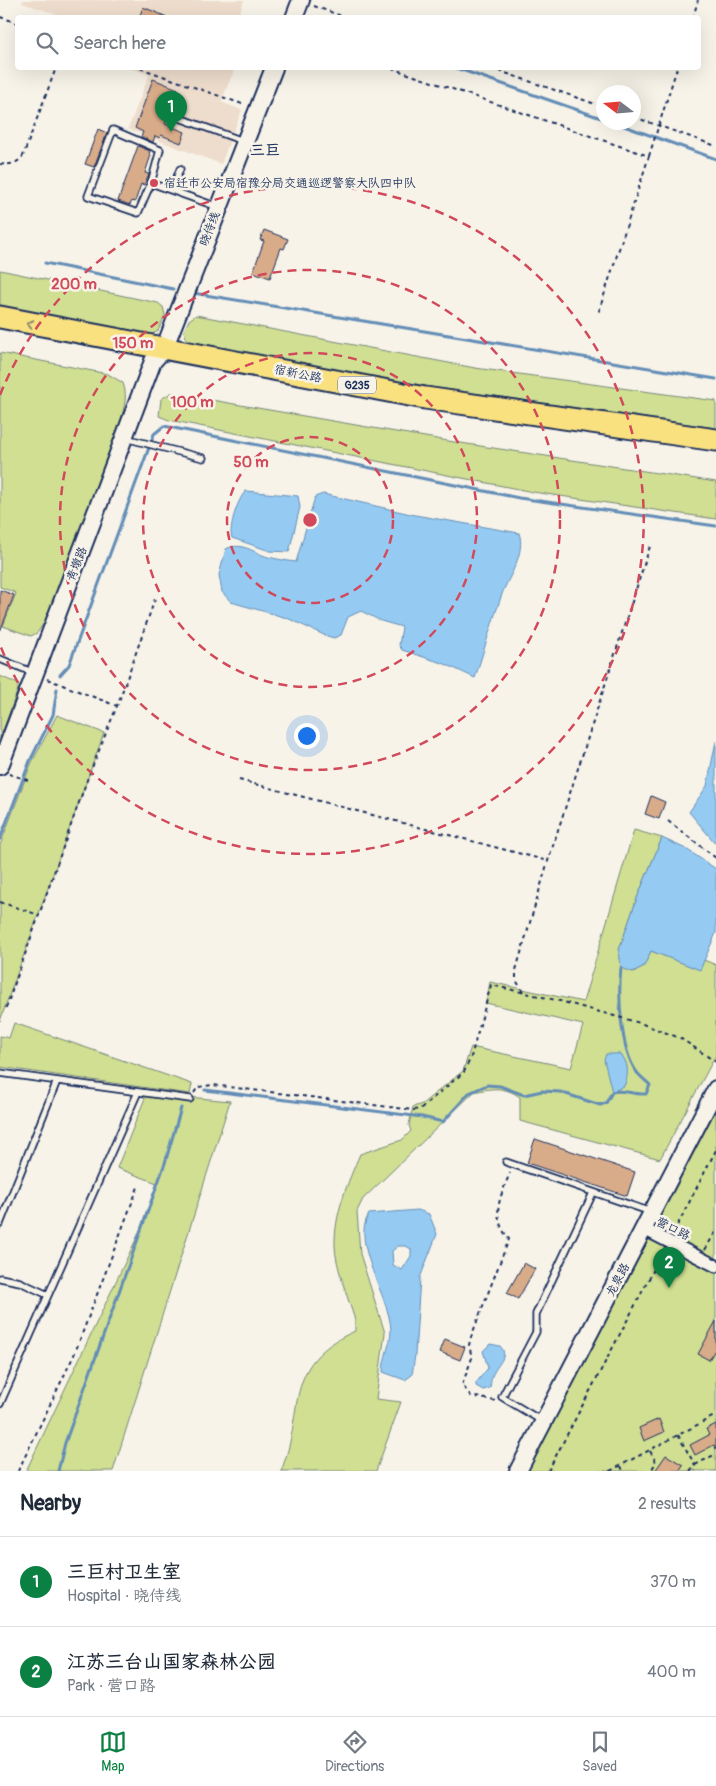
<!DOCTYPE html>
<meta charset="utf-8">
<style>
body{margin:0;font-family:Pangolin,"LXGW WenKai TC",sans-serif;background:#f2f2f3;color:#1f2937}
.compass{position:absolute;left:596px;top:85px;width:45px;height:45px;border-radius:50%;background:#fff;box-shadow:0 5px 20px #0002;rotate:286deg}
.you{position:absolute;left:306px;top:735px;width:18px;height:18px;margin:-12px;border:4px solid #fff;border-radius:50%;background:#1a73e8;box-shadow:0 0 0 8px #1a73e833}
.badge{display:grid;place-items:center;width:32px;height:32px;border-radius:50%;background:#0b8043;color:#fff;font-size:16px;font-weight:700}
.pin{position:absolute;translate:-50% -41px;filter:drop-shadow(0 1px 2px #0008)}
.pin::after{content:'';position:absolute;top:26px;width:18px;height:15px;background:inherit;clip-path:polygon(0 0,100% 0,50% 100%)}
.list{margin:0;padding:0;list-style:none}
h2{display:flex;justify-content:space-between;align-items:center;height:65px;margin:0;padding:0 20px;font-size:21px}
h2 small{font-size:16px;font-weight:400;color:#747a83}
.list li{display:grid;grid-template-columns:32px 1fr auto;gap:15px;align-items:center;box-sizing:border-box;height:90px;padding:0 20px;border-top:1px solid #e0e1e3}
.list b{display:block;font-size:19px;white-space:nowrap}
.list p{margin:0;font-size:16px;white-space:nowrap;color:#747a83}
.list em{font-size:16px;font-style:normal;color:#747a83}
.icon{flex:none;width:28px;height:28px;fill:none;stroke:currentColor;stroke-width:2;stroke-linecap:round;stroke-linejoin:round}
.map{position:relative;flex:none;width:716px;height:1471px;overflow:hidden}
.search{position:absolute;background:#fff;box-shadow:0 5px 20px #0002;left:15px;right:15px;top:15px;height:55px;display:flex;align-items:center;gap:12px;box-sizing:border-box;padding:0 18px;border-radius:5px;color:#747a83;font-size:19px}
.sheet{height:245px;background:#fff}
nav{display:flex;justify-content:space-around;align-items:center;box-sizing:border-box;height:70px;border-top:1px solid #e0e1e3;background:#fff;font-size:14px;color:#747a83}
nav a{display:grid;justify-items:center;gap:2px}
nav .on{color:#0b8043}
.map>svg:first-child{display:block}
.built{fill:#edc}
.green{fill:#d0df92;stroke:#768778}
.water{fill:#95cbf3;stroke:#648db7;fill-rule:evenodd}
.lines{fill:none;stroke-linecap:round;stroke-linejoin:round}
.stream{stroke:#648db7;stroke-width:3}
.building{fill:#d8ab89;stroke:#1b2f5e}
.lane-casing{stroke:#1b2f5e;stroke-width:9}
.street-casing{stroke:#1b2f5e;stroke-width:15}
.secondary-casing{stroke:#1b2f5e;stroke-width:20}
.highway-casing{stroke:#1b2f5e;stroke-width:25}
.path{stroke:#1b2f5e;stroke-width:2;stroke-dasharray:4 4;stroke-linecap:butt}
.lane{stroke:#f7f3e8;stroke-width:5.5}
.street{stroke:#f7f3e8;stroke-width:11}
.secondary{stroke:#f7f3e8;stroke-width:16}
.highway{stroke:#fae180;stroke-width:21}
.oneway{stroke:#8a886f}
.ring{fill:none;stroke:#d1495b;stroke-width:2.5;stroke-dasharray:9 6}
.poi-dot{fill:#d1495b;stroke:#f7f3e8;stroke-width:2}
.labels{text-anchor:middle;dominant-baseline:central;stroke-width:5;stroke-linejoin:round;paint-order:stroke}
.shield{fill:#f7f3e8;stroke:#5d6a87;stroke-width:1}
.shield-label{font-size:11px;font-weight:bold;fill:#1b2f5e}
.poi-label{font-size:12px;fill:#1b2f5e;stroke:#f7f3e8;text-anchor:start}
.street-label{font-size:12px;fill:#1b2f5e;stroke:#f7f3e8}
.quarter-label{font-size:15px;font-weight:bold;fill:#1b2f5e;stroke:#f7f3e8}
.centre{fill:#d1495b;stroke:#f7f3e8;stroke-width:2.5}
.ring-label{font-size:15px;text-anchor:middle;font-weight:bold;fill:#d1495b;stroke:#f7f3e8;stroke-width:5;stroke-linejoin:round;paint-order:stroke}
</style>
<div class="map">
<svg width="716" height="1471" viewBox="0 0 716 1471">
<rect width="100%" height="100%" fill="#f7f3e8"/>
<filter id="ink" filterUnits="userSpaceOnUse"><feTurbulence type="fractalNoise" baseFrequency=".02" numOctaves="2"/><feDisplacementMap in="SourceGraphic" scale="10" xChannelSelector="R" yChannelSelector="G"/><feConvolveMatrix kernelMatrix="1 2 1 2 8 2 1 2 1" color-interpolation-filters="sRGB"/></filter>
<g filter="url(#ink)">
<!-- built -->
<path class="built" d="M 23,0 L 244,0 L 238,18 L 65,17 L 22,3 Z
M 130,68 L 235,68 L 221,102 L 242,110 L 221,164 L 128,129 L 149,75 Z"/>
<!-- green -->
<path class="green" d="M 0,270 L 158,303 L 163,307 L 165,315 L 158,331 L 151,335 L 120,333 L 0,306 Z
M 196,315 L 475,368 L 716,401 L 716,428 L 417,385 L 187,342 L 184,331 L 189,320 Z
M 0,353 L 108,374 L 123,383 C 129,399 122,412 119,428 L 46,620 L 37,633 L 31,636 L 3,626 L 16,593 L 0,587 Z
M 171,393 L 454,442 L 716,482 L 716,519 L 533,492 L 169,420 L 159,416 L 161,399 Z
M 0,676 L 18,684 L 18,689 L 0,739 Z
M 57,715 L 104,733 L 0,1021 L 0,845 L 31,764 Z
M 634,830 L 662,838 L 637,898 L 619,950 L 633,972 L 644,966 L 651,951 L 699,969 L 704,960 L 716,965 L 716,1055 L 660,1159 L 520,1121 L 520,1097 C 504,1086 492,1088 474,1092 L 363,1199 L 357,1211 L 360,1254 L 385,1333 L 376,1399 L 401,1402 L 376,1471 L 281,1471 C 306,1411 280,1364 355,1331 L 355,1320 C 349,1301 335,1264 335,1246 C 334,1214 348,1182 360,1154 L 402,1140 L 411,1131 L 409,1125 L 413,1107 L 422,1104 L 463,1071 L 471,1047 L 571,1068 L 583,1025 L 486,1003 L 490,982 L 583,1002 Z
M 14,1023 L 192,1084 L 190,1094 L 0,1067 L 0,1036 L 9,1038 Z
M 147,1093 L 230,1101 L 113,1471 L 26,1471 L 138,1235 L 157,1183 L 117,1168 Z
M 716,1106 L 716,1471 L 527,1471 Z"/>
<!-- water -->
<path class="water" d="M 246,491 L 298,496 L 300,507 L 289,552 L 270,551 L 232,538 C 228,528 238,498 246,491 Z
M 323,494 L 415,515 L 519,533 C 526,553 509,576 502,594 C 492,622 484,650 475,678 L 445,664 L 402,650 L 399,645 L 402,627 L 381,621 L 361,611 L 348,617 L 341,635 L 334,638 L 324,635 L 287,618 L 231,602 L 222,592 L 219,575 L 226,549 C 242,541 254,553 268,557 C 277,559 287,561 296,562 L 315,497 Z
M 716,741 L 716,844 L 689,812 L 707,786 Z
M 662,838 L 686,849 L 716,869 L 716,933 L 700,970 L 651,951 L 644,966 L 633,972 L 621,968 L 619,950 L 637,898 Z
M 606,1054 L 620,1054 C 629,1061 629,1076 624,1086 L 612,1092 L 604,1060 Z
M 418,1210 L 429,1214 L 437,1234 L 420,1278 L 415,1355 L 412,1375 L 405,1380 L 383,1372 C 383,1358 391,1344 391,1330 C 390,1297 350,1243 369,1214 ZM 398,1246 L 406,1246 L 411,1249 L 411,1256 L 402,1270 L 393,1265 L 392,1251 Z
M 490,1344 L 500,1346 C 509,1355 499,1363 494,1372 C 491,1376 491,1382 490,1388 L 483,1390 L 476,1386 L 476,1383 L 488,1368 L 483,1351 Z"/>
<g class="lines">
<!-- stream -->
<path class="stream" d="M 456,68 L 604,119
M 613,122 L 716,159
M 45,263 L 173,289
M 193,293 L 716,379
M 60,675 L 69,665 L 154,434 L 164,426 L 519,498 L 716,526
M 0,839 L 30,761 L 53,715 L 57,689
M 205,1090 L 422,1117 L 443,1122 L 469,1093 L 487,1085 L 500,1086 L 524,1095 L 542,1091 L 560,1092 L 600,1105 L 606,1103 L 612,1092 C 622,1089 634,1095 646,1094 L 650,1085 C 645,1080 639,1076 636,1071 C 620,1048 618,995 621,968
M 58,1471 L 65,1443 L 165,1163 L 181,1108"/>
</g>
<!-- building -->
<path class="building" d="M 143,7 L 167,17 L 167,18 L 139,18 Z
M 153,79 L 178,89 L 165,124 L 185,132 L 181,143 L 161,135 L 160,138 L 155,136 L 153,142 L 141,137 L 143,132 L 135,128 Z
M 98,129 L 107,133 L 94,167 L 85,164 Z
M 138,146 L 150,151 L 149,154 L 151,155 L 145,173 L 149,174 L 144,185 L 141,184 L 135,202 L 132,201 L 130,205 L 118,201 Z
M 264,230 L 288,239 L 284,249 L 281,248 L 270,278 L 253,272 L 264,241 L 260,240 Z
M 0,590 L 14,595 L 1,629 L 0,629 Z
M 651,796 L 665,802 L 659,819 L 645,814 Z
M 535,1139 L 635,1172 L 627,1196 L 527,1163 Z
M 524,1263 L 535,1269 L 518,1299 L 507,1293 Z
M 716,1321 L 716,1348 L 709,1360 L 698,1354 Z
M 445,1339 L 465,1347 L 460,1360 L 440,1352 Z
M 659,1419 L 664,1432 L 644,1441 L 639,1428 Z
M 716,1424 L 716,1449 L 714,1445 L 695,1455 L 690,1445 L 709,1435 L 706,1429 Z
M 666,1455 L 683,1465 L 679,1471 L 655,1471 Z"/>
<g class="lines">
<defs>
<path id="lane" d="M 174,116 L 243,141
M 151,183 L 160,150 L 113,130 L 88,196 L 138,213 L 151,183 L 218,207
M 172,190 L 180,169
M 125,438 L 203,458
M 0,659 L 34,673
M 0,1073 L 190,1099
M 506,1162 L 651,1212
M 0,1224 L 57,1081
M 0,1278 L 20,1282 L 48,1295
M 0,1404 L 138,1092
M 542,1421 L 502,1397 L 536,1332 L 536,1314 L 593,1193"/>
<path id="street" d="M 644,1229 L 716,1266"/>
<path id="secondary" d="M 294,18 L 301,0
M 0,766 L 153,361 L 164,349 L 274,68
M 518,1471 L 716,1089"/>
<path id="highway" d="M 0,317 L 425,398 L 716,440"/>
</defs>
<!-- lane casing -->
<use href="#lane" class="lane-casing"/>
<!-- street casing -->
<use href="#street" class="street-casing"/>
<!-- secondary casing -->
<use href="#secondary" class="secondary-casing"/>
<!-- highway casing -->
<use href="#highway" class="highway-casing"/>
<!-- path -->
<path class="path" d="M 314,6 L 347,18
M 0,17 L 18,23
M 693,18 L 698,0
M 140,68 L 245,105
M 391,68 L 649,156 L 598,314
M 491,68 L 604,107
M 634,117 L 716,146
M 649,156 L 677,68
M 0,164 C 10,165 17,164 23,156 L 56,68
M 47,679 L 117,706
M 9,774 L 28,780
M 239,780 L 548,861
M 668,821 L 716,858
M 0,902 L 39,915
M 523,992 L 516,980 L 516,970 L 548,861 L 651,543
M 6,1008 L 87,780 L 119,701 L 155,599
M 194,1093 L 198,1087 L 213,1085 L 414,1110 L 420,1109 L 464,1072 L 471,1057 L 491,985 L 560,1001 L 640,1023 L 680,1038 L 716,1062
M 674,1232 L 716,1150
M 705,1250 L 716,1231
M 495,1401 L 471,1396 L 462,1385 L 472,1358 L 469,1345 L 471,1337 L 509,1239 C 490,1216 500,1197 510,1173
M 678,1435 L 695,1465 L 695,1471
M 650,1451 L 656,1462 L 651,1471
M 621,1466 L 623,1471
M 18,1471 L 74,1355 L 138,1187
M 548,1471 L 663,1252
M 610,1471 L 716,1415
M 690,1471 L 695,1465 L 716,1454"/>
<!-- lane -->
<use href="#lane" class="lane"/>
<!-- street -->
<use href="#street" class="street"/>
<!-- secondary -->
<use href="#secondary" class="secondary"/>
<!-- highway -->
<use href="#highway" class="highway"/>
</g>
<!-- one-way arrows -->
<defs><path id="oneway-chevron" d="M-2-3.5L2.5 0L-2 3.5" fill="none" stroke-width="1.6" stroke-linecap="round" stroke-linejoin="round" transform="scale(1.25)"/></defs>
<use class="oneway" href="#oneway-chevron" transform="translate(30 324) rotate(-168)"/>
</g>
<!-- distance rings -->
<g class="ring">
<circle cx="310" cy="520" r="83"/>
<circle cx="310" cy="520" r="167"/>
<circle cx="310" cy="520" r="250"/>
<path d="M0 395A334 334 0 1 1 0 645"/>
</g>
<!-- markers -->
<circle class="poi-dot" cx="154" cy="183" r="5"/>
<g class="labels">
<!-- shield labels -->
<rect class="shield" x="338" y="376.5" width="38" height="17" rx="4"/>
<g class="shield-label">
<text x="357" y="385">G235</text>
</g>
<!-- poi labels -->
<g class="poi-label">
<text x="164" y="183">宿迁市公安局宿豫分局交通巡逻警察大队四中队</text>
</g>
<!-- street labels -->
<g class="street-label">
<text transform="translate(210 229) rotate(-69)">晓侍线</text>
<text transform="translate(298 374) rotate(11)">宿新公路</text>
<text transform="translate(77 564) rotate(-69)">青墩路</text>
<text transform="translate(673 1229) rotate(27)">营口路</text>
<text transform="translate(618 1280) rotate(-62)">龙泉路</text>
</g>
<!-- quarter labels -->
<g class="quarter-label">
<text x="265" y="150">三巨</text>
</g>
</g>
<circle cx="310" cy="520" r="8" class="centre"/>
<g class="ring-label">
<text x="74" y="289">200 m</text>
<text x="133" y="348">150 m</text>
<text x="192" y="407">100 m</text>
<text x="251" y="467">50 m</text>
</g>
</svg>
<svg class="compass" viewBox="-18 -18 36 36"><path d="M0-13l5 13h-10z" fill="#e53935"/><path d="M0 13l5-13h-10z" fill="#747a83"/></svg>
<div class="you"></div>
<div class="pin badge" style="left:171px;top:132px">1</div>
<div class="pin badge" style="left:669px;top:1288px">2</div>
<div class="search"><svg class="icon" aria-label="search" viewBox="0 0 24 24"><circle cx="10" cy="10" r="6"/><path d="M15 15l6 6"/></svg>Search here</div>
</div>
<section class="sheet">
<h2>Nearby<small>2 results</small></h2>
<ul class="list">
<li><span class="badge">1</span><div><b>三巨村卫生室</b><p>Hospital · 晓侍线</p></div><em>370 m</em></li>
<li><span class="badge">2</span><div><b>江苏三台山国家森林公园</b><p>Park · 营口路</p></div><em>400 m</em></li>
</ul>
</section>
<nav>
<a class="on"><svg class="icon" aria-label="map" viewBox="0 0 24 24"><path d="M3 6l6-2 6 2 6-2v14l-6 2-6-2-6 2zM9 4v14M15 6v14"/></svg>Map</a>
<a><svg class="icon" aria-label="directions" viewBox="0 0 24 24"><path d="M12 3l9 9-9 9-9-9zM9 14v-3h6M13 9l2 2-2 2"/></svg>Directions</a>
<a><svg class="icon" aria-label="saved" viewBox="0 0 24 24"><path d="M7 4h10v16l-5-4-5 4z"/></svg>Saved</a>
</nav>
